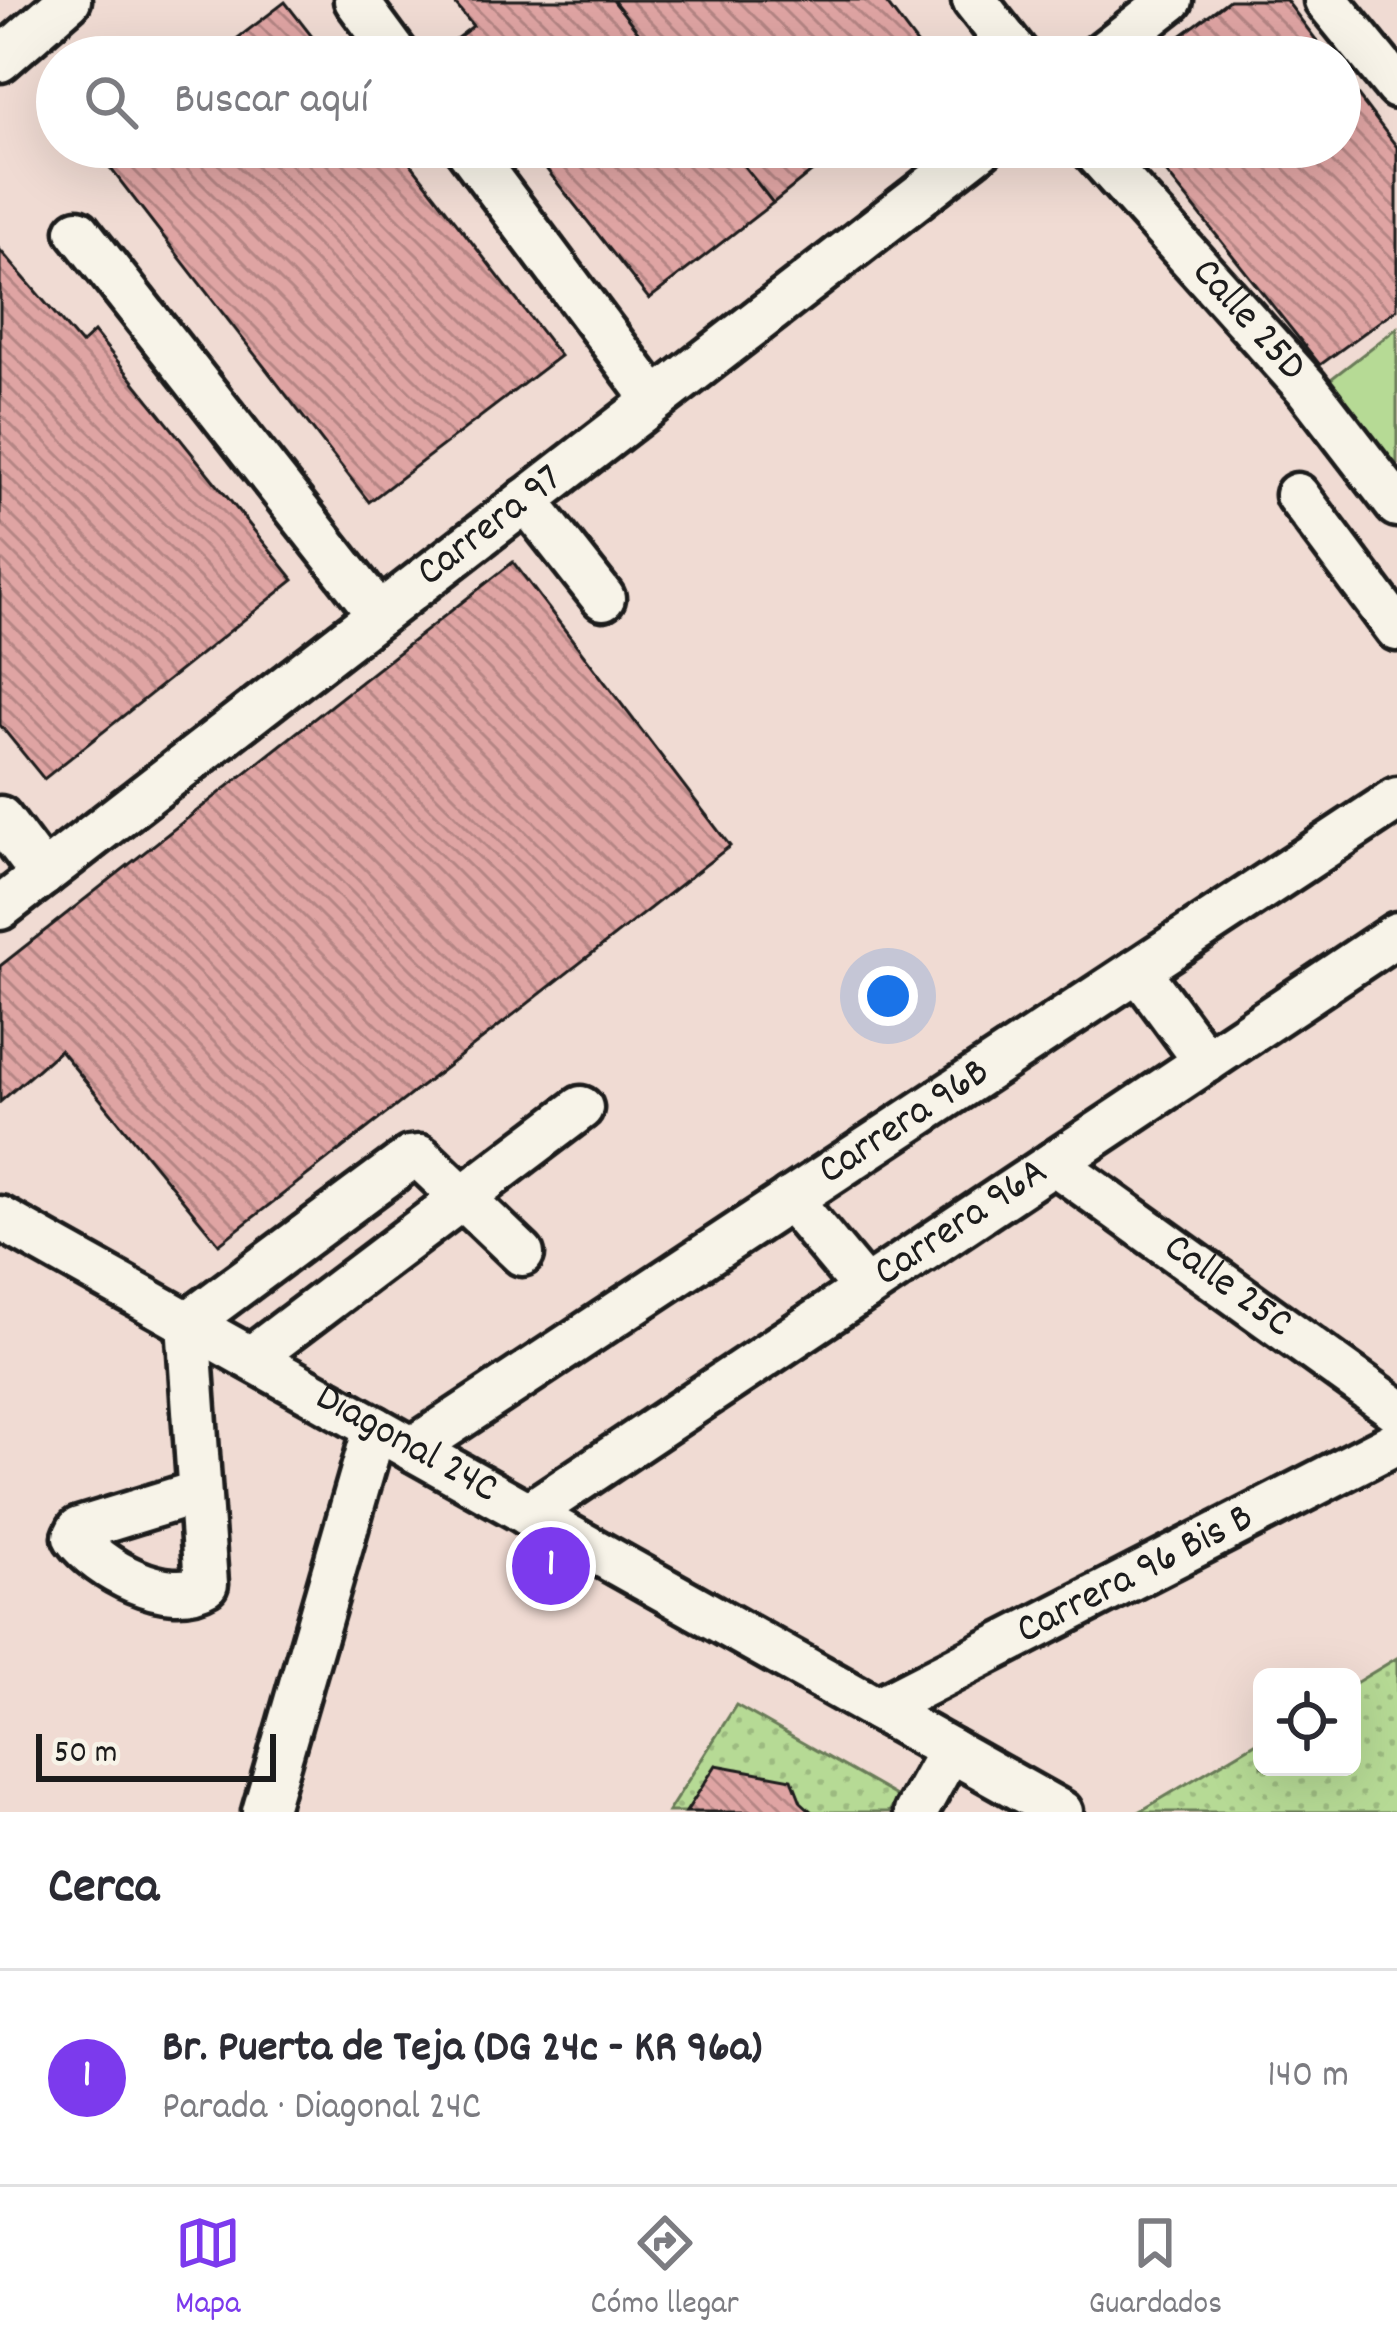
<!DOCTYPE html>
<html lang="es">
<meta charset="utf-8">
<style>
body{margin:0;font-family:Dekko,sans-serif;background:#f2f2f3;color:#2b2b33}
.controls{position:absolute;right:36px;bottom:36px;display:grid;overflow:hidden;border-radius:18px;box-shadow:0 12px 48px #0002}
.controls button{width:108px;height:108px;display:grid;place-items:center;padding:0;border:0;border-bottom:3px solid #e1e1e2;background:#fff;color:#2b2b33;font:60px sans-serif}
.scale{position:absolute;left:36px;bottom:30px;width:240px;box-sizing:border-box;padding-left:12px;border:6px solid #1c1c1c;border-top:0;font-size:33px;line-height:42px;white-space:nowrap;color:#1c1c1c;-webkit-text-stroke:9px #f7f3e8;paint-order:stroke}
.you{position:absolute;left:888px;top:996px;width:42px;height:42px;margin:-30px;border:9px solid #fff;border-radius:50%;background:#1a73e8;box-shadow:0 0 0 18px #1a73e833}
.badge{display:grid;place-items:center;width:78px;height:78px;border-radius:50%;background:#7c3aed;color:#fff;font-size:39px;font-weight:700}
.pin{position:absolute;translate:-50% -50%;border:6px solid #fff;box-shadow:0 3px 12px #0006}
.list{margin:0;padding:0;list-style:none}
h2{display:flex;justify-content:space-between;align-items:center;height:156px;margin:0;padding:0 48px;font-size:51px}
h2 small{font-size:39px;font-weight:400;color:#7c7c81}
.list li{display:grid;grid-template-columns:78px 1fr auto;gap:36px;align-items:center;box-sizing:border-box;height:216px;padding:0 48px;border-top:3px solid #e1e1e2}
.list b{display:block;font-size:45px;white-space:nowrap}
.list p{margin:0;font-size:39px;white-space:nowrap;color:#7c7c81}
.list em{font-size:39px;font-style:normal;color:#7c7c81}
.icon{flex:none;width:66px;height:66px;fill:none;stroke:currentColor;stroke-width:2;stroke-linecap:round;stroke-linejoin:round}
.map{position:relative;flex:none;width:1397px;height:1812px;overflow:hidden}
.search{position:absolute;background:#fff;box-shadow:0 12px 48px #0002;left:36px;right:36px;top:36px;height:132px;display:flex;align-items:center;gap:30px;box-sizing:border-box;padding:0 42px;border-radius:66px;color:#7c7c81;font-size:45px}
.sheet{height:372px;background:#fff}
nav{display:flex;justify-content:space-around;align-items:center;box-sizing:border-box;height:168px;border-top:3px solid #e1e1e2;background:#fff;font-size:33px;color:#7c7c81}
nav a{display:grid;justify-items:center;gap:6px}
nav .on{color:#7c3aed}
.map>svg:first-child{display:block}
.grass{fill:url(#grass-dots);stroke:#697b58;stroke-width:3}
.park{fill:#b6da95;stroke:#697b58;stroke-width:3}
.building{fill:url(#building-back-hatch);stroke:#1c1c1c;stroke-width:3}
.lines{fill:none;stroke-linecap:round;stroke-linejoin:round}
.minor-casing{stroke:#1c1c1c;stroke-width:51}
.minor{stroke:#f7f3e8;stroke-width:42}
.labels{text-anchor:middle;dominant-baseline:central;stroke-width:12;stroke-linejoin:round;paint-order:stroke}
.street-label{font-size:42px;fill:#1c1c1c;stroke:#f7f3e8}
</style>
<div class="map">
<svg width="1397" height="1812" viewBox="0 0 1397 1812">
<defs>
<pattern id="grass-dots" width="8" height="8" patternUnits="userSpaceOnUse" patternTransform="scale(3)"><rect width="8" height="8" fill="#b6da95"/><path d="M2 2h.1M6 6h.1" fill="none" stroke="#9cba80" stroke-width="1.8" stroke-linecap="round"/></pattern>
<pattern id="building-back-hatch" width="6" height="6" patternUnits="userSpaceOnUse" patternTransform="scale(3)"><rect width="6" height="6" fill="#dfa4a3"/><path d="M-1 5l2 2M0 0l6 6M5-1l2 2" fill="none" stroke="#b48584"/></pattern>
</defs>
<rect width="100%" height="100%" fill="#f0dbd3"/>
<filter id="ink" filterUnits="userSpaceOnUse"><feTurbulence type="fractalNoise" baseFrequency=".00833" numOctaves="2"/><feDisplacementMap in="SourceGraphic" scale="24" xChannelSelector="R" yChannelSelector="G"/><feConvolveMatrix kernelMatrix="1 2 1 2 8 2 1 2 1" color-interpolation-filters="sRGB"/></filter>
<g filter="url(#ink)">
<!-- grass -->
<path class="grass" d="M 1397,1658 L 1397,1812 L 1139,1812 L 1262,1739 L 1262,1767 L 1352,1767 L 1352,1685 Z
M 736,1705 L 898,1797 L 889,1812 L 668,1812 Z"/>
<!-- park -->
<path class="park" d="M 1397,328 L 1397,470 L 1327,382 Z"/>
<!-- building -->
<path class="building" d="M 452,0 L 613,0 L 658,57 L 458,57 L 448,45 L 473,26 Z
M 613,0 L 884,0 L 927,57 L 658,57 Z
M 1229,0 L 1286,0 L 1329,57 L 1152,57 Z
M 285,2 L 328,57 L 213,57 Z
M 1340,72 L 1397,147 L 1397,309 L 1320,365 L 1146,147 L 1340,147 Z
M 94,147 L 398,147 L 560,356 L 369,502 Z
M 529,147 L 729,147 L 773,203 L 649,299 Z
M 729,147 L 842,147 L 773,203 Z
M 0,250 L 81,344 L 94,332 L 294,580 L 44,779 L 0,725 Z
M 513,562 L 730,846 L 219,1244 L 60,1050 L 0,1102 L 0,966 Z
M 716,1765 L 792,1779 L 801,1802 L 812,1812 L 686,1812 Z"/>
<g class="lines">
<defs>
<g id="minor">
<path d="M 356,0 L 398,57"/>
<path d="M 974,0 L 1019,57"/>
<path d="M 1326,0 L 1397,87"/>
<path d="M 1098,57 L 1171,0"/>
<path d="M 0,60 L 69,0"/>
<path d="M 466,147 L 655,400"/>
<path id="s1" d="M 1091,147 L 1306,387 L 1397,505"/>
<path d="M 78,231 L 379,614"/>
<path d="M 1297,495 L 1397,629"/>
<path d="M 526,500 L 603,598"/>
<path d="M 0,818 L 43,875"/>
<path id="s2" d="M 0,908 L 982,147"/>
<path d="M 1138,970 L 1206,1062"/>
<path id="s3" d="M 1054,1163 L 1397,1410"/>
<path d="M 790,1199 L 865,1289"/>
<path id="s4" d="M 0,1218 L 1061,1812"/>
<path d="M 251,1358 L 581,1108"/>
<path id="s5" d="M 412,1449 L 1397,799"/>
<path d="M 199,1492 L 79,1529 L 75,1537 C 98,1569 168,1607 206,1584 L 188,1323 L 410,1158 L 420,1157 L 522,1254"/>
<path id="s6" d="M 528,1514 L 1397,934"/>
<path id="s7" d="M 877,1709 L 1397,1442"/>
<path d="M 264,1812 L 375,1428"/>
<path d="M 916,1812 L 950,1750"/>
</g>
</defs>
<!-- minor casing -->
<use href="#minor" class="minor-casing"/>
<!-- minor -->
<use href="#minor" class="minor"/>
</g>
</g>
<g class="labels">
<!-- street labels -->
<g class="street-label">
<text stroke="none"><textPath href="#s1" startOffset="234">Calle 25D</textPath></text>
<text stroke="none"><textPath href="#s2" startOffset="621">Carrera 97</textPath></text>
<text stroke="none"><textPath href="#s5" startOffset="591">Carrera 96B</textPath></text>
<text stroke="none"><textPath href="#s6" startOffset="522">Carrera 96A</textPath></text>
<text stroke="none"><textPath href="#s3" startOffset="213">Calle 25C</textPath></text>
<text stroke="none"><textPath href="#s4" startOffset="465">Diagonal 24C</textPath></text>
<text stroke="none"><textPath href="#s7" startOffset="291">Carrera 96 Bis B</textPath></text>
</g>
</g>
</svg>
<div class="controls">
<button><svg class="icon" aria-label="locate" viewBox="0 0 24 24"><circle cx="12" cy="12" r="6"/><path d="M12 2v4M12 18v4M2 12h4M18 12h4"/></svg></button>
</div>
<div class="scale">50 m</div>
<div class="you"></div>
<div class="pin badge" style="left:551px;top:1566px">1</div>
<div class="search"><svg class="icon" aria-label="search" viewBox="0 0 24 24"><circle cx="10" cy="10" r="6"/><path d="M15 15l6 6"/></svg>Buscar aquí</div>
</div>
<section class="sheet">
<h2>Cerca<small></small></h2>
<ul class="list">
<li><span class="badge">1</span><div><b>Br. Puerta de Teja (DG 24c - KR 96a)</b><p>Parada · Diagonal 24C</p></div><em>140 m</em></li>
</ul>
</section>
<nav>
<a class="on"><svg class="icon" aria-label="map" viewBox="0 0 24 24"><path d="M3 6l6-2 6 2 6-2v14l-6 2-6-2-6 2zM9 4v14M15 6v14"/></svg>Mapa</a>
<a><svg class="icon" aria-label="directions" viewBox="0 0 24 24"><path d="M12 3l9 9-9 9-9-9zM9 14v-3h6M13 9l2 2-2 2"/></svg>Cómo llegar</a>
<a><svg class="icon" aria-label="saved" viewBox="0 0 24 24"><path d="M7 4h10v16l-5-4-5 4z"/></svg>Guardados</a>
</nav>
